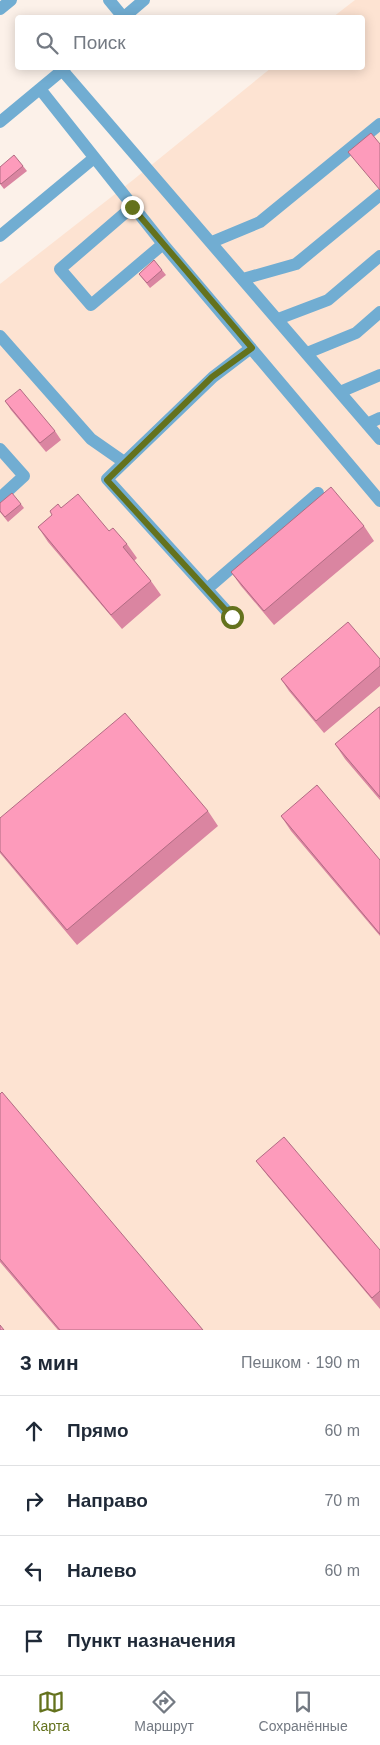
<!DOCTYPE html>
<html lang="ru">
<meta charset="utf-8">
<style>
body{margin:0;font-family:Helvetica,sans-serif;background:#f6f6f7;color:#1f2937}
.stop{position:absolute;width:15px;height:15px;margin:-11px;border:4px solid #64721d;border-radius:50%;background:#fff}
.stop.end{background:#64721d;border-color:#fff;box-shadow:0 1px 5px #0008}
.list{margin:0;padding:0;list-style:none}
h2{display:flex;justify-content:space-between;align-items:center;height:65px;margin:0;padding:0 20px;font-size:21px}
h2 small{font-size:16px;font-weight:400;color:#747a83}
.list li{display:grid;grid-template-columns:32px 1fr auto;gap:15px;align-items:center;box-sizing:border-box;height:70px;padding:0 20px;border-top:1px solid #e0e1e3}
.list b{display:block;font-size:19px;white-space:nowrap}
.list em{font-size:16px;font-style:normal;color:#747a83}
.icon{flex:none;width:28px;height:28px;fill:none;stroke:currentColor;stroke-width:2;stroke-linecap:round;stroke-linejoin:round}
.map{position:relative;flex:none;width:380px;height:1330px;overflow:hidden}
.search{position:absolute;background:#fff;box-shadow:0 2px 12px #0003;left:15px;right:15px;top:15px;height:55px;display:flex;align-items:center;gap:12px;box-sizing:border-box;padding:0 18px;border-radius:5px;color:#747a83;font-size:19px}
.sheet{height:345px;background:#fff}
nav{display:flex;justify-content:space-around;align-items:center;box-sizing:border-box;height:70px;border-top:1px solid #e0e1e3;background:#fff;font-size:14px;color:#747a83}
nav a{display:grid;justify-items:center;gap:2px}
nav .on{color:#64721d}
.map>svg:first-child{display:block}
.built{fill:#fde3d2}
.lines{fill:none;stroke-linecap:round;stroke-linejoin:round}
.minor{stroke:#71add2;stroke-width:12}
.wall{fill:#da85a1}
.building{fill:#fd9bbb;stroke:#b16c83}
.route{stroke:#64721d;stroke-width:6}
</style>
<div class="map">
<svg width="380" height="1330" viewBox="0 0 380 1330">
<rect width="100%" height="100%" fill="#fcf1e9"/>
<!-- built -->
<path class="built" d="M 355,0 L 380,0 L 380,1330 L 0,1330 L 0,284 L 133,180 L 271,68 L 362,68 L 362,18 L 333,17 Z"/>
<g class="lines">
<!-- minor -->
<path class="minor" d="M 109,0 L 123,17
M 0,9 L 11,0
M 123,18 L 144,0
M 62,70 L 380,439
M 40,89 L 163,244 L 380,501
M 0,122 L 65,68
M 132,207 L 60,269 L 91,305 L 163,244
M 0,236 L 94,158
M 212,242 L 260,222 L 380,124
M 243,279 L 296,264 L 380,195
M 278,319 L 328,300 L 380,256
M 0,336 L 91,439 L 124,462
M 307,353 L 356,333 L 380,312
M 340,392 L 380,375
M 367,424 L 380,418
M 0,449 L 24,476 L 0,498
M 207,589 L 318,493
M 232,617 L 107,479 L 213,377 L 251,348"/>
</g>
<!-- wall -->
<path class="wall" d="M 23,166 L 27,171 L 4,189 L 0,184 L 0,167 Z
M 162,270 L 166,275 L 150,288 L 139,274 Z
M 5,401 L 55,431 L 61,440 L 46,452 L 11,410 Z
M 0,503 L 21,504 L 24,508 L 8,522 L 0,512 Z
M 61,508 L 109,531 L 127,544 L 137,558 L 134,561 L 151,581 L 161,595 L 122,629 L 48,542 L 38,527 Z
M 364,526 L 374,541 L 274,625 L 241,586 L 231,572 Z
M 380,659 L 380,686 L 324,733 L 289,691 L 281,679 Z
M 380,707 L 380,800 L 345,759 L 335,744 Z
M 208,811 L 218,826 L 77,945 L 0,853 L 0,818 Z
M 281,816 L 380,860 L 380,936 L 291,831 Z
M 0,1094 L 203,1330 L 58,1330 L 0,1262 Z
M 256,1161 L 380,1250 L 380,1309 L 267,1175 Z"/>
<!-- building -->
<path class="building" d="M 371,133 L 380,144 L 380,190 L 348,152 Z
M 14,155 L 23,166 L 1,184 L 0,183 L 0,167 Z
M 154,260 L 162,270 L 147,283 L 139,274 Z
M 20,389 L 55,431 L 40,443 L 5,401 Z
M 331,487 L 364,526 L 264,611 L 231,572 Z
M 12,493 L 21,504 L 5,517 L 0,511 L 0,503 Z
M 78,494 L 109,531 L 113,528 L 127,544 L 123,547 L 151,581 L 111,615 L 38,527 L 52,515 L 50,511 L 58,504 L 61,508 Z
M 348,622 L 380,659 L 380,666 L 316,721 L 281,679 Z
M 379,707 L 380,707 L 380,797 L 335,744 Z
M 125,713 L 208,811 L 67,930 L 0,851 L 0,818 Z
M 317,785 L 380,860 L 380,934 L 281,816 Z
M 2,1092 L 203,1330 L 60,1330 L 0,1259 L 0,1094 Z
M 284,1137 L 380,1250 L 380,1291 L 372,1298 L 256,1161 Z
M 0,1325 L 4,1330 L 0,1330 Z"/>
<g class="lines">
<!-- route -->
<path class="route" d="M 132,207 L 252,348 L 212,377 L 107,480 L 232,617"/>
</g>
</svg>
<div class="stop" style="left:232px;top:617px"></div>
<div class="stop end" style="left:132px;top:207px"></div>
<div class="search"><svg class="icon" aria-label="search" viewBox="0 0 24 24"><circle cx="10" cy="10" r="6"/><path d="M15 15l6 6"/></svg>Поиск</div>
</div>
<section class="sheet">
<h2>3 мин<small>Пешком · 190 m</small></h2>
<ul class="list">
<li><svg class="icon" aria-label="ahead" viewBox="0 0 24 24"><path d="M12 20V5M6 11l6-6 6 6"/></svg><div><b>Прямо</b></div><em>60 m</em></li>
<li><svg class="icon" aria-label="right" viewBox="0 0 24 24"><path d="M7 20v-9h11M14 6l5 5-5 5"/></svg><div><b>Направо</b></div><em>70 m</em></li>
<li><svg class="icon" aria-label="left" viewBox="0 0 24 24"><path d="M17 20v-9H6M10 6l-5 5 5 5"/></svg><div><b>Налево</b></div><em>60 m</em></li>
<li><svg class="icon" aria-label="arrive" viewBox="0 0 24 24"><path d="M6 21V4h12l-3 4 3 4H6"/></svg><div><b>Пункт назначения</b></div></li>
</ul>
</section>
<nav>
<a class="on"><svg class="icon" aria-label="map" viewBox="0 0 24 24"><path d="M3 6l6-2 6 2 6-2v14l-6 2-6-2-6 2zM9 4v14M15 6v14"/></svg>Карта</a>
<a><svg class="icon" aria-label="directions" viewBox="0 0 24 24"><path d="M12 3l9 9-9 9-9-9zM9 14v-3h6M13 9l2 2-2 2"/></svg>Маршрут</a>
<a><svg class="icon" aria-label="saved" viewBox="0 0 24 24"><path d="M7 4h10v16l-5-4-5 4z"/></svg>Сохранённые</a>
</nav>
